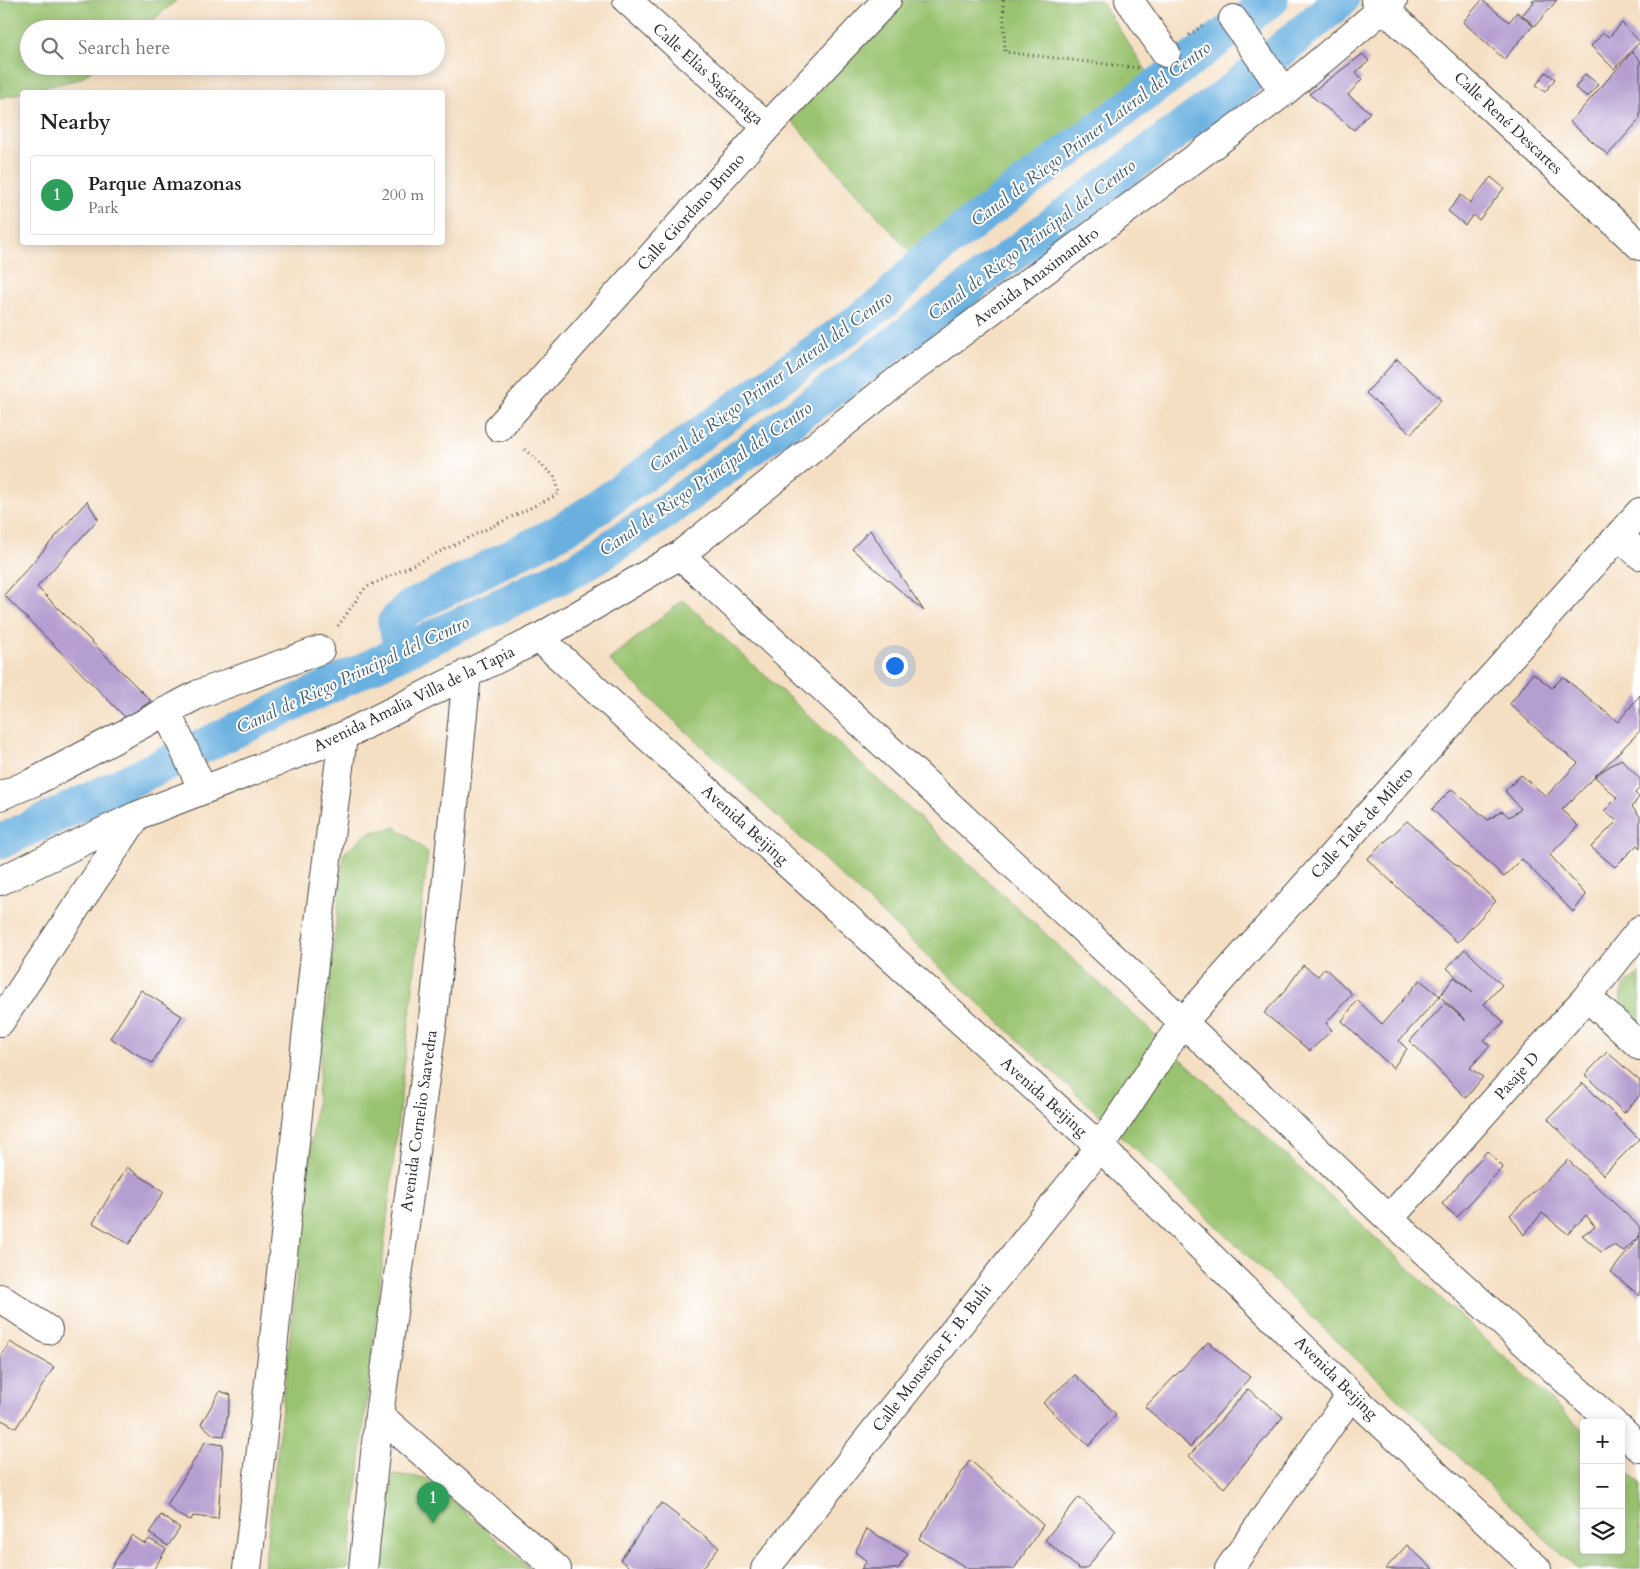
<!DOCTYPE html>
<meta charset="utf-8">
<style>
body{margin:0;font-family:Cardo,serif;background:#f2f2f2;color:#202124}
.controls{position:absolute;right:15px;bottom:15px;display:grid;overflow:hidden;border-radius:5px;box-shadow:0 2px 12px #0003}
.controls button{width:45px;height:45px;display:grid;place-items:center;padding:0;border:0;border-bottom:1px solid #e0e0e0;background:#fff;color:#202124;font:25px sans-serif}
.you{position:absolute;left:894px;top:665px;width:18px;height:18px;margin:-12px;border:4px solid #fff;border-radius:50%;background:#1a73e8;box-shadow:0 0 0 8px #1a73e833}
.badge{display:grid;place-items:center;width:32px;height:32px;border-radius:50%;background:#db2777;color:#fff;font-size:16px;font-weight:700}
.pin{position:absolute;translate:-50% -41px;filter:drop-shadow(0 1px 2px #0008)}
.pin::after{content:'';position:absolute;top:26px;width:18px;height:15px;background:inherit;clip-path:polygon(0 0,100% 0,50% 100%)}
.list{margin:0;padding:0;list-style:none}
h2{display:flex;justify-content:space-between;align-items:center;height:65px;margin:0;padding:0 20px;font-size:21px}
h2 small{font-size:16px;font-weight:400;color:#757577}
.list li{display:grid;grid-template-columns:32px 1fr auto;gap:15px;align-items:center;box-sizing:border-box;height:80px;margin:0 10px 10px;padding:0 10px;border:1px solid #e0e0e0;border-radius:5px}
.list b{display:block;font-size:19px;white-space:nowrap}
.list p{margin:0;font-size:16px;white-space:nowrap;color:#757577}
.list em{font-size:16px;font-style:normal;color:#757577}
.icon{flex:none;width:28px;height:28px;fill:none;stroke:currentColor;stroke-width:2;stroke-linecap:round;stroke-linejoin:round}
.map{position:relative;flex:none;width:1640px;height:1569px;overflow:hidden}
.search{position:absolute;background:#fff;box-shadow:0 2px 12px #0003;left:20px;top:20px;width:425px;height:55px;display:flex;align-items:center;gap:12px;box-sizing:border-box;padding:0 18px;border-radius:28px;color:#757577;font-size:19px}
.panel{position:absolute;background:#fff;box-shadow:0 2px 12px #0003;left:20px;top:90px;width:425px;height:155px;border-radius:5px}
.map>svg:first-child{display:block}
.green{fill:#99c370;stroke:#62774e}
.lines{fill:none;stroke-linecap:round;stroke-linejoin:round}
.canal{stroke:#69b0e0;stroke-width:35}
.building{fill:#b59ed0}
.minor-casing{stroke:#494642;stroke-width:30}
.path{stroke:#494642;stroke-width:3;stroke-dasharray:1 4;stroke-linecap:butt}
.minor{stroke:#fff;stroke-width:28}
.labels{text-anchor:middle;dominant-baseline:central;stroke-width:4;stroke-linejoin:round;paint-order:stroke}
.street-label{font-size:16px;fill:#2b2b2b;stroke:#fff}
.water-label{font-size:18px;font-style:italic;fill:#446073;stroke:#fff}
</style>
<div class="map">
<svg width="1640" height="1569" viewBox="0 0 1640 1569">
<rect width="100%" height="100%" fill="#fff"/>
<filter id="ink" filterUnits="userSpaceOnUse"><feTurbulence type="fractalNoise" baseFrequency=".02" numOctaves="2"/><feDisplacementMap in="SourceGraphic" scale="10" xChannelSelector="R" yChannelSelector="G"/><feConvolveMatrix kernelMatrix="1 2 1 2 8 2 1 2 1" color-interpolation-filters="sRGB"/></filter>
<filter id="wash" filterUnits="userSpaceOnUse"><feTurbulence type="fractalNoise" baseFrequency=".0096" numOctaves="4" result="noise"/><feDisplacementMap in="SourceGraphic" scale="20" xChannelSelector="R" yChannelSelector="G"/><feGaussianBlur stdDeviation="1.12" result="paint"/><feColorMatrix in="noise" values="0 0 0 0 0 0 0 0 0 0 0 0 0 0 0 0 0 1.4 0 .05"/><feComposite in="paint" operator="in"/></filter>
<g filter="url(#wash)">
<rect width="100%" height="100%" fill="#f5dfc3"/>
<!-- green -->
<path class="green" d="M 0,0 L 177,0 L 142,29 L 29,29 L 29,66 L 96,66 L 80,79 L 0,98 Z
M 904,0 L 1100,0 L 1151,78 L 910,252 L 791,120 Z
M 683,600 L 1404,1264 L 1584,1431 L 1584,1550 L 1621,1550 L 1621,1466 L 1640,1484 L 1640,1569 L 1577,1569 L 1112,1127 L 609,660 Z
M 396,827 L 417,843 L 428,853 L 348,1569 L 264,1569 L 344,853 L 368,833 Z
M 1638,974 L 1640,974 L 1640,1025 C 1630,1016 1615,1004 1623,988 C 1626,983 1634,978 1638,974 Z
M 393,1474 L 426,1478 L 531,1569 L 382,1569 Z"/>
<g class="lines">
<!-- canal -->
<path class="canal" d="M 402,652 L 395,622 L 407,609 L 559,532 L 594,510 L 883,303 L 932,253 L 1271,0
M 0,842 L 579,568 L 663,513 L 841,383 L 1235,88 L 1341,0"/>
</g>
<g id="blocks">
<!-- building -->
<path class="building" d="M 1482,0 L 1509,22 L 1517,12 L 1533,26 L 1504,59 L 1463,22 Z
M 1532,0 L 1557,0 L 1535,26 L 1522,15 L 1534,2 Z
M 1622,23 L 1640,42 L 1614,69 L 1591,46 L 1603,33 L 1609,37 Z
M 1632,52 L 1640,60 L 1640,119 L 1608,155 L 1570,122 Z
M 1363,54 L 1369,61 L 1356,72 L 1362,79 L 1348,95 L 1370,112 L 1354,130 L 1309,94 Z
M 1546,72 L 1555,79 L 1545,92 L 1536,85 Z
M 1585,74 L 1598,84 L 1588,97 L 1575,88 Z
M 1491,177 L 1504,188 L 1479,220 L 1473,215 L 1465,225 L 1448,211 L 1461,195 L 1470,203 Z
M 1397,359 L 1441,400 L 1411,434 L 1366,393 Z
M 87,501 L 98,519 L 37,587 L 151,701 L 126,718 L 4,595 Z
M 870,530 L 924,611 L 852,549 Z
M 1533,673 L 1552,688 L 1563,677 L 1618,722 L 1640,695 L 1640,731 L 1562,810 L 1578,826 L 1550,855 L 1586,895 L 1573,912 L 1522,859 L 1504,877 L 1432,809 L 1452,789 L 1488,820 L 1502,811 L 1509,817 L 1521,809 L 1505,791 L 1521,775 L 1546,796 L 1578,763 L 1542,734 L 1510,704 Z
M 1621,759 L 1640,779 L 1640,788 L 1635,793 L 1639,797 L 1632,807 L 1640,816 L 1640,848 L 1637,845 L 1615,867 L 1591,847 L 1617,821 L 1604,811 L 1617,798 L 1594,776 Z
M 1407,821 L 1496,901 L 1462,938 L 1457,942 L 1367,859 Z
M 1465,949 L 1502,985 L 1484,1004 L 1504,1022 L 1484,1040 L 1490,1045 L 1470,1068 L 1483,1077 L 1466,1098 L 1410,1041 L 1445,1003 L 1466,1021 L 1440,996 L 1454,977 L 1473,993 L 1447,968 Z
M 1303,965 L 1318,976 L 1325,968 L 1352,994 L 1326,1023 L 1332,1030 L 1310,1051 L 1264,1013 L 1284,992 Z
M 1420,980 L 1440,996 L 1399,1041 L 1407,1049 L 1393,1068 L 1342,1021 L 1357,1000 L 1382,1024 Z
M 141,990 L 182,1016 L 152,1063 L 110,1038 Z
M 1607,1052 L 1640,1081 L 1640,1095 L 1624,1113 L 1585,1075 Z
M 1583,1083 L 1639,1139 L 1603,1175 L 1548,1119 Z
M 1487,1151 L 1503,1167 L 1457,1217 L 1442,1204 Z
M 1568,1160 L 1640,1227 L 1640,1235 L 1624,1251 L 1613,1245 L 1601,1252 L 1582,1235 L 1595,1227 L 1586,1215 L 1568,1234 L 1542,1213 L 1524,1235 L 1510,1215 Z
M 127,1167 L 164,1192 L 129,1244 L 93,1223 Z
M 1640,1236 L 1640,1296 L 1611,1272 Z
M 10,1342 L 54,1367 L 16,1428 L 0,1419 L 0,1358 Z
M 1208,1342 L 1250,1377 L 1190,1447 L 1145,1407 Z
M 1075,1375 L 1116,1414 L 1089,1446 L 1043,1403 Z
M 1248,1389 L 1283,1417 L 1224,1488 L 1189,1456 Z
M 220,1391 L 231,1395 L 224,1436 L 214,1435 L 201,1424 Z
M 205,1442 L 223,1445 L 218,1519 L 193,1516 L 191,1520 L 180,1516 L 167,1505 Z
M 970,1460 L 1043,1525 L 1014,1569 L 969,1569 L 919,1539 Z
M 1079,1497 L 1116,1531 L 1086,1569 L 1079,1569 L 1045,1540 Z
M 661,1503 L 719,1547 L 702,1569 L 632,1569 L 620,1560 Z
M 161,1515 L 180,1528 L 168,1546 L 149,1533 Z
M 867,1529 L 908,1554 L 898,1569 L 861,1569 L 867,1561 L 855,1552 Z
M 132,1535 L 145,1544 L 149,1539 L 166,1549 L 154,1569 L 110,1569 Z
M 1407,1545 L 1433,1569 L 1385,1569 Z"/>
</g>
</g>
<g filter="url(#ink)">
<use href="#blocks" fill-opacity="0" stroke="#494642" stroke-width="1"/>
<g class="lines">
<defs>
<path id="minor" d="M 627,0 L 767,127
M 1129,0 L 1166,53
M 1375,0 L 1640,246
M 1233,19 L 1284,92
M 499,427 L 767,127 L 887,0
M 1619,536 L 1640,555
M 680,555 L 1183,1022 L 1389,1219 L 1613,1423
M 539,638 L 1100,1147 L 1351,1395 L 1537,1569
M 166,711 L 203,790
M 0,796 L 34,782 L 199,694 L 320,650
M 0,881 L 136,816 L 343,736 L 539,638 L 680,555 L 898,380 L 1284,92 L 1393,0
M 1587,997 L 1640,1046
M 0,1022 L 136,817
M 1389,1219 L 1587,997 L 1640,930
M 0,1298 L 48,1330
M 379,1415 L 557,1569
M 1621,1430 L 1640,1448
M 247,1569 L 273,1348 L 316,945 L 343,736
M 363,1569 L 379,1415 L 433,1020 L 467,673
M 765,1569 L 1100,1147 L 1183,1022 L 1640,512
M 1229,1569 L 1351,1395"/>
</defs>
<!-- minor casing -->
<use href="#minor" class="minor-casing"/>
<!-- path -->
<path class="path" d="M 1003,0 L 1005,52 L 1139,68
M 1189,35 L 1202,26
M 338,626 L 365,588 L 559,494 L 555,477 L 522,447"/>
<!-- minor -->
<use href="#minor" class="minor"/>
</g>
</g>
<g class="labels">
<!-- street labels -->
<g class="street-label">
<text transform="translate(708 74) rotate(42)">Calle Elías Sagárnaga</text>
<text transform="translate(1508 123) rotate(43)">Calle René Descartes</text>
<text transform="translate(691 212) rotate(-48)">Calle Giordano Bruno</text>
<text transform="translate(1036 277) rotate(-37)">Avenida Anaximandro</text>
<text transform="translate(414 699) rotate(-26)">Avenida Amalia Villa de la Tapia</text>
<text transform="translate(1362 823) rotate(-48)">Calle Tales de Mileto</text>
<text transform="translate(745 825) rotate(42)">Avenida Beijing</text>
<text transform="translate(1517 1076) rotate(-48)">Pasaje D</text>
<text transform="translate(1044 1097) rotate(42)">Avenida Beijing</text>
<text transform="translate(419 1121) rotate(-82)">Avenida Cornelio Saavedra</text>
<text transform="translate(932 1358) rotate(-52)">Calle Monseñor F. B. Buhi</text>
<text transform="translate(1336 1378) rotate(45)">Avenida Beijing</text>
</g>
<!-- water labels -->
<g class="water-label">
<text transform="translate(1091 134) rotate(-37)">Canal de Riego Primer Lateral del Centro</text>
<text transform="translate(1032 240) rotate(-37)">Canal de Riego Principal del Centro</text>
<text transform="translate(771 382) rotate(-36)">Canal de Riego Primer Lateral del Centro</text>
<text transform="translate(706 479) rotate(-35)">Canal de Riego Principal del Centro</text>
<text transform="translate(353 675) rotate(-25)">Canal de Riego Principal del Centro</text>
</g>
</g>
</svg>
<div class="controls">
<button>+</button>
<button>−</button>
<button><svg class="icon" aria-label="layers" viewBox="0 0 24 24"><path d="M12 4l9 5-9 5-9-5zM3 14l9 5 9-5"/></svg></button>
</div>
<div class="you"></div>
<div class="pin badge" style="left:433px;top:1523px;background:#2e9e5b">1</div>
<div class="search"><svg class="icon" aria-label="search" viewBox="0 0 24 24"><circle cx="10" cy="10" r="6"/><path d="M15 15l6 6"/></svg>Search here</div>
<section class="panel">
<h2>Nearby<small></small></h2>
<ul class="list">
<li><span class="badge" style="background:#2e9e5b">1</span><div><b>Parque Amazonas</b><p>Park</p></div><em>200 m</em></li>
</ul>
</section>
</div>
